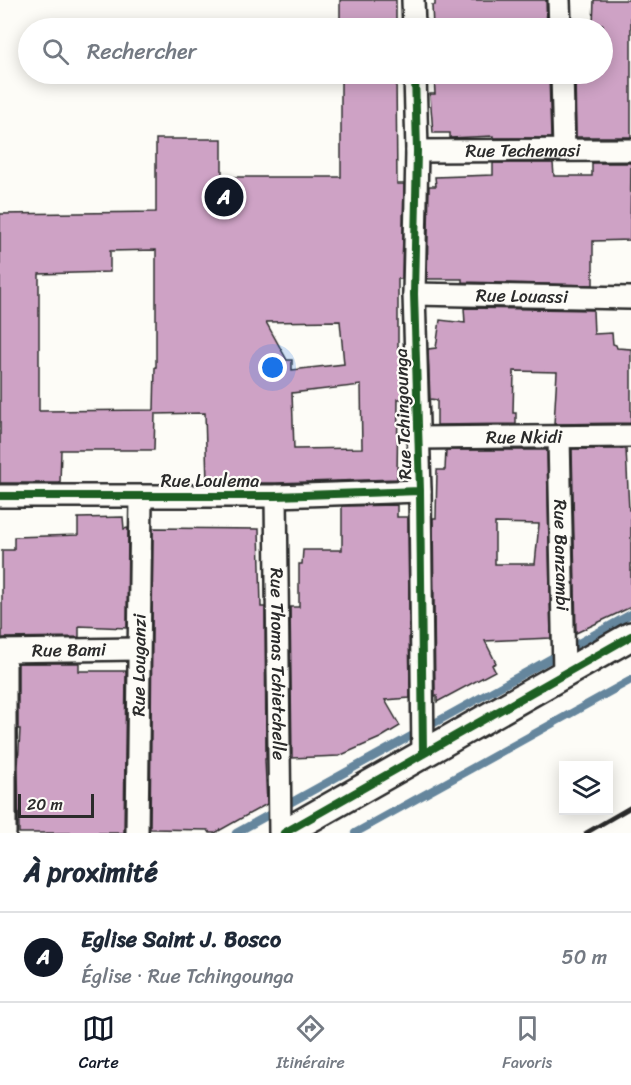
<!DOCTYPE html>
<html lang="fr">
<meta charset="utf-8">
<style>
body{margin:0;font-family:Sriracha,sans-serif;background:#f6f6f7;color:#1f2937}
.controls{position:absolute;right:18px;bottom:18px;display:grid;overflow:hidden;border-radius:0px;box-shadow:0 3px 15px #0003}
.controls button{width:54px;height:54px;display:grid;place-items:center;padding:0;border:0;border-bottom:2px solid #e0e1e3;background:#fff;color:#1f2937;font:30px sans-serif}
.scale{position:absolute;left:18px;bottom:15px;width:76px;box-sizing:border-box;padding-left:6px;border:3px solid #2b2b2b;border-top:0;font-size:16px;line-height:21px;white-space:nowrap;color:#2b2b2b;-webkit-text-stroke:4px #fdfcf7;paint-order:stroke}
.you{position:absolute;left:273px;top:368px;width:21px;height:21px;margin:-15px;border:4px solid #fff;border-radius:50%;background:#1a73e8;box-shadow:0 0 0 9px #1a73e833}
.badge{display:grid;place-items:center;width:39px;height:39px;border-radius:50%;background:#111827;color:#fff;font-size:20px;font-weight:700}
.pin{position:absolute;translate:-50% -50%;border:3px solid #fff;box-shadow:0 2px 6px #0006}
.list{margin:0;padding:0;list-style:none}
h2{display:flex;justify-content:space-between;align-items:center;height:78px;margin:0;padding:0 24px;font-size:26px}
h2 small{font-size:20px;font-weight:400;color:#747a83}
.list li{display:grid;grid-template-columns:39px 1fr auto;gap:18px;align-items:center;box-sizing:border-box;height:90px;padding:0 24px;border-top:2px solid #e0e1e3}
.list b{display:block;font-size:22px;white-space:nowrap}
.list p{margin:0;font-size:20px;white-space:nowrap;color:#747a83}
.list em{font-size:20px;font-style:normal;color:#747a83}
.icon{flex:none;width:33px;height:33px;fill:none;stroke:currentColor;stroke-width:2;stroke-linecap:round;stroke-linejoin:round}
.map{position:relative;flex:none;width:631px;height:833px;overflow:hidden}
.search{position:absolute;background:#fff;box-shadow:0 3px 15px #0003;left:18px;right:18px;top:18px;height:66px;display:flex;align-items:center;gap:15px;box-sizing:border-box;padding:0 21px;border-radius:33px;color:#747a83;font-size:22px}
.sheet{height:168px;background:#fff}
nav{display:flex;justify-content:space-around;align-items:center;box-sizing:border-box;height:84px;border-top:2px solid #e0e1e3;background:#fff;font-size:16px;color:#747a83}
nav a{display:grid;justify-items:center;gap:3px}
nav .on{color:#111827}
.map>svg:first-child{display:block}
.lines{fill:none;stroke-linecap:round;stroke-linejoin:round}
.stream{stroke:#65869d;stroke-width:8}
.building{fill:#cea2c5;stroke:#2b2b2b;stroke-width:1.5;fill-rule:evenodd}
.minor-casing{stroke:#2b2b2b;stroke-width:26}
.tertiary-casing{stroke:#2b2b2b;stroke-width:32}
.minor{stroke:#fdfcf7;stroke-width:21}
.tertiary{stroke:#fdfcf7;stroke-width:27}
.rail{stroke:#2b2b2b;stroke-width:4.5}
.cycleway-casing{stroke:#fdfcf7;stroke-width:11}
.cycleway{stroke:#1b5e20;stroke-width:8}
.labels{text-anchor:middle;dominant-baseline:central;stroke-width:4.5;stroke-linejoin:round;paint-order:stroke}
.street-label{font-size:18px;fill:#2b2b2b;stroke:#fdfcf7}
</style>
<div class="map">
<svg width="631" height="833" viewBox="0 0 631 833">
<rect width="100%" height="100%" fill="#fdfcf7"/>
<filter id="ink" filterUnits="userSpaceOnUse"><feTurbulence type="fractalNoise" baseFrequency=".0167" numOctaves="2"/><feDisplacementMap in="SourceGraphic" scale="12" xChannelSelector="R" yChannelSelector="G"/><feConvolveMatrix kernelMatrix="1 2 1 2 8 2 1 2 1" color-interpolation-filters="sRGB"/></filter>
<g filter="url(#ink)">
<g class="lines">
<!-- stream -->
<path class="stream" d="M 236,833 L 631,614
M 355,833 L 631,680"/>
</g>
<!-- building -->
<path class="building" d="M 340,0 L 396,0 L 396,28 L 340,28 Z
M 435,0 L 546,0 L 547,28 L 433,28 L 432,5 L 435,5 Z
M 594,0 L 631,0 L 631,137 L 576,137 L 575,74 L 603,74 L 603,25 L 593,25 Z
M 341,74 L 396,74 L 397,184 L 404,184 L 402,279 L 398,279 L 398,351 L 403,350 L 404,399 L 398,399 L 397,479 L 276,483 L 207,483 L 205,413 L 155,414 L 154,450 L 61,450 L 60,483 L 0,483 L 0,214 L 156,212 L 156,139 L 222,139 L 222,177 L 341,177 ZM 156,250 L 156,367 L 155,367 L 154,410 L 39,411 L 39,274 L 110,272 L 110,251 ZM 340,321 L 344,364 L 292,370 L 292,360 L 287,360 L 266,322 ZM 361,385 L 362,448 L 294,449 L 292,393 Z
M 434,74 L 549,74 L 551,138 L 493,138 L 493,136 L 450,138 L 450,133 L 433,133 L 430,94 L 435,94 Z
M 493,163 L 553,163 L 554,176 L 592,176 L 592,163 L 631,163 L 630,240 L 593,241 L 593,285 L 462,282 L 462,279 L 427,279 L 429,186 L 436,186 L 435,177 L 493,175 Z
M 464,308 L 593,310 L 594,334 L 612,333 L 613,344 L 616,345 L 617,348 L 631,349 L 631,423 L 554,424 L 557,372 L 514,371 L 513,413 L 516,413 L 516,424 L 437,425 L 437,400 L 430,399 L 428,349 L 436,348 L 440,320 L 465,323 Z
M 572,449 L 626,449 L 629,510 L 631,510 L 631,607 L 576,633 Z
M 446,450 L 547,450 L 551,638 L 485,641 L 496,663 L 492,665 L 495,671 L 437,702 L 437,696 L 435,696 L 433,518 L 436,518 L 437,470 L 445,470 ZM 495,523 L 539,524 L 535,564 L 495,564 Z
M 397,505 L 397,517 L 408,517 L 410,698 L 385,700 L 400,726 L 380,738 L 339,756 L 292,758 L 290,607 L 299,607 L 299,564 L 302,564 L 303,550 L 342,550 L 342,506 Z
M 123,517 L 124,529 L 128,528 L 127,628 L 79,626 L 79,637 L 2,638 L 2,550 L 14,550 L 14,537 L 78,535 L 78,518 Z
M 153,528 L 259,529 L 261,607 L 265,607 L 266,759 L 265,759 L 267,804 L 215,833 L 210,833 L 208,830 L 150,829 Z
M 18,663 L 79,663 L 79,671 L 126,671 L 124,833 L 19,833 L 18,767 L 20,729 L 18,729 Z"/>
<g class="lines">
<defs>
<g id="minor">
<path d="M 413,0 L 414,28"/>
<path d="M 559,0 L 560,28"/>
<path d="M 415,74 L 417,151 L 414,294 L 420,491 L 423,754"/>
<path d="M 562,74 L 564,150"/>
<path id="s1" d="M 417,151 L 631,150"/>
<path id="s2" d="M 414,294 L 631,298"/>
<path id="s3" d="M 559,437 L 564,673"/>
<path id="s4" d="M 418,438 L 631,436"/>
<path d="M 0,496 L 276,496 L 420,491"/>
<path id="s5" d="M 276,496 L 280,833"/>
<path id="s6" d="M 0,651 L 138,649"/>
<path d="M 5,833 L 5,651"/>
<path id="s7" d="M 137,833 L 141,497"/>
</g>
<path id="tertiary" d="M 284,833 L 631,636"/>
</defs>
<!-- minor casing -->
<use href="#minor" class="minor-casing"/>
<!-- tertiary casing -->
<use href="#tertiary" class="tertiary-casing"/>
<!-- minor -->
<use href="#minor" class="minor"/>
<!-- tertiary -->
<use href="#tertiary" class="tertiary"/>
<!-- rail -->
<path class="rail" d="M 586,833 L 631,807"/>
<defs>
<path id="cycleway" d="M 415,74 L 417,151 L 414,294 L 420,491 L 423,754
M 0,496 L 276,496 L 420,491
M 284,833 L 631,636"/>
</defs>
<!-- cycleway casing -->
<use href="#cycleway" class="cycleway-casing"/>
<!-- cycleway -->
<use href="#cycleway" class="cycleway"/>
</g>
</g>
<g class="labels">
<!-- street labels -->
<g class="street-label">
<text stroke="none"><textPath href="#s1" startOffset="106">Rue Techemasi</textPath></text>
<text stroke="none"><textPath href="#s2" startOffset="108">Rue Louassi</textPath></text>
<text transform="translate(403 414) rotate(-92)">Rue Tchingounga</text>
<text stroke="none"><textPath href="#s4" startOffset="106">Rue Nkidi</textPath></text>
<text x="210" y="481">Rue Loulema</text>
<text stroke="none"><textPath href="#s3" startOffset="118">Rue Banzambi</textPath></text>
<text stroke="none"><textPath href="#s6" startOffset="69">Rue Bami</textPath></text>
<text stroke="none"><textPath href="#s5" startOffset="168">Rue Thomas Tchietchelle</textPath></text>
<text stroke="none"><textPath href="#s7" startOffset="168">Rue Louganzi</textPath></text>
</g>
</g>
</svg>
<div class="controls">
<button><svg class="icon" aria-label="layers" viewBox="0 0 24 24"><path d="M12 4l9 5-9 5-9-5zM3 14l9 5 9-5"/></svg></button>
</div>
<div class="scale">20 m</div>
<div class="you"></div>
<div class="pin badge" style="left:224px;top:197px">A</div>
<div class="search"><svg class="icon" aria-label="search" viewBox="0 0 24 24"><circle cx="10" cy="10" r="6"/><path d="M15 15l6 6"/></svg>Rechercher</div>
</div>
<section class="sheet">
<h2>À proximité<small></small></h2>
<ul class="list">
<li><span class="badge">A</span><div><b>Eglise Saint J. Bosco</b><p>Église · Rue Tchingounga</p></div><em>50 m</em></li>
</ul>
</section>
<nav>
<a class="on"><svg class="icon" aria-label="map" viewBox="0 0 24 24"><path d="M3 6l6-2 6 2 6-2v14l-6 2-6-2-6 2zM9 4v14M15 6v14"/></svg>Carte</a>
<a><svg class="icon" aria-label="directions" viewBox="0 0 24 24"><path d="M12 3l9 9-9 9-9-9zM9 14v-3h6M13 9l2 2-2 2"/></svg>Itinéraire</a>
<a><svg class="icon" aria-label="saved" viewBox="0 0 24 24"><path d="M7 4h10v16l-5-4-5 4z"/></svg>Favoris</a>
</nav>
